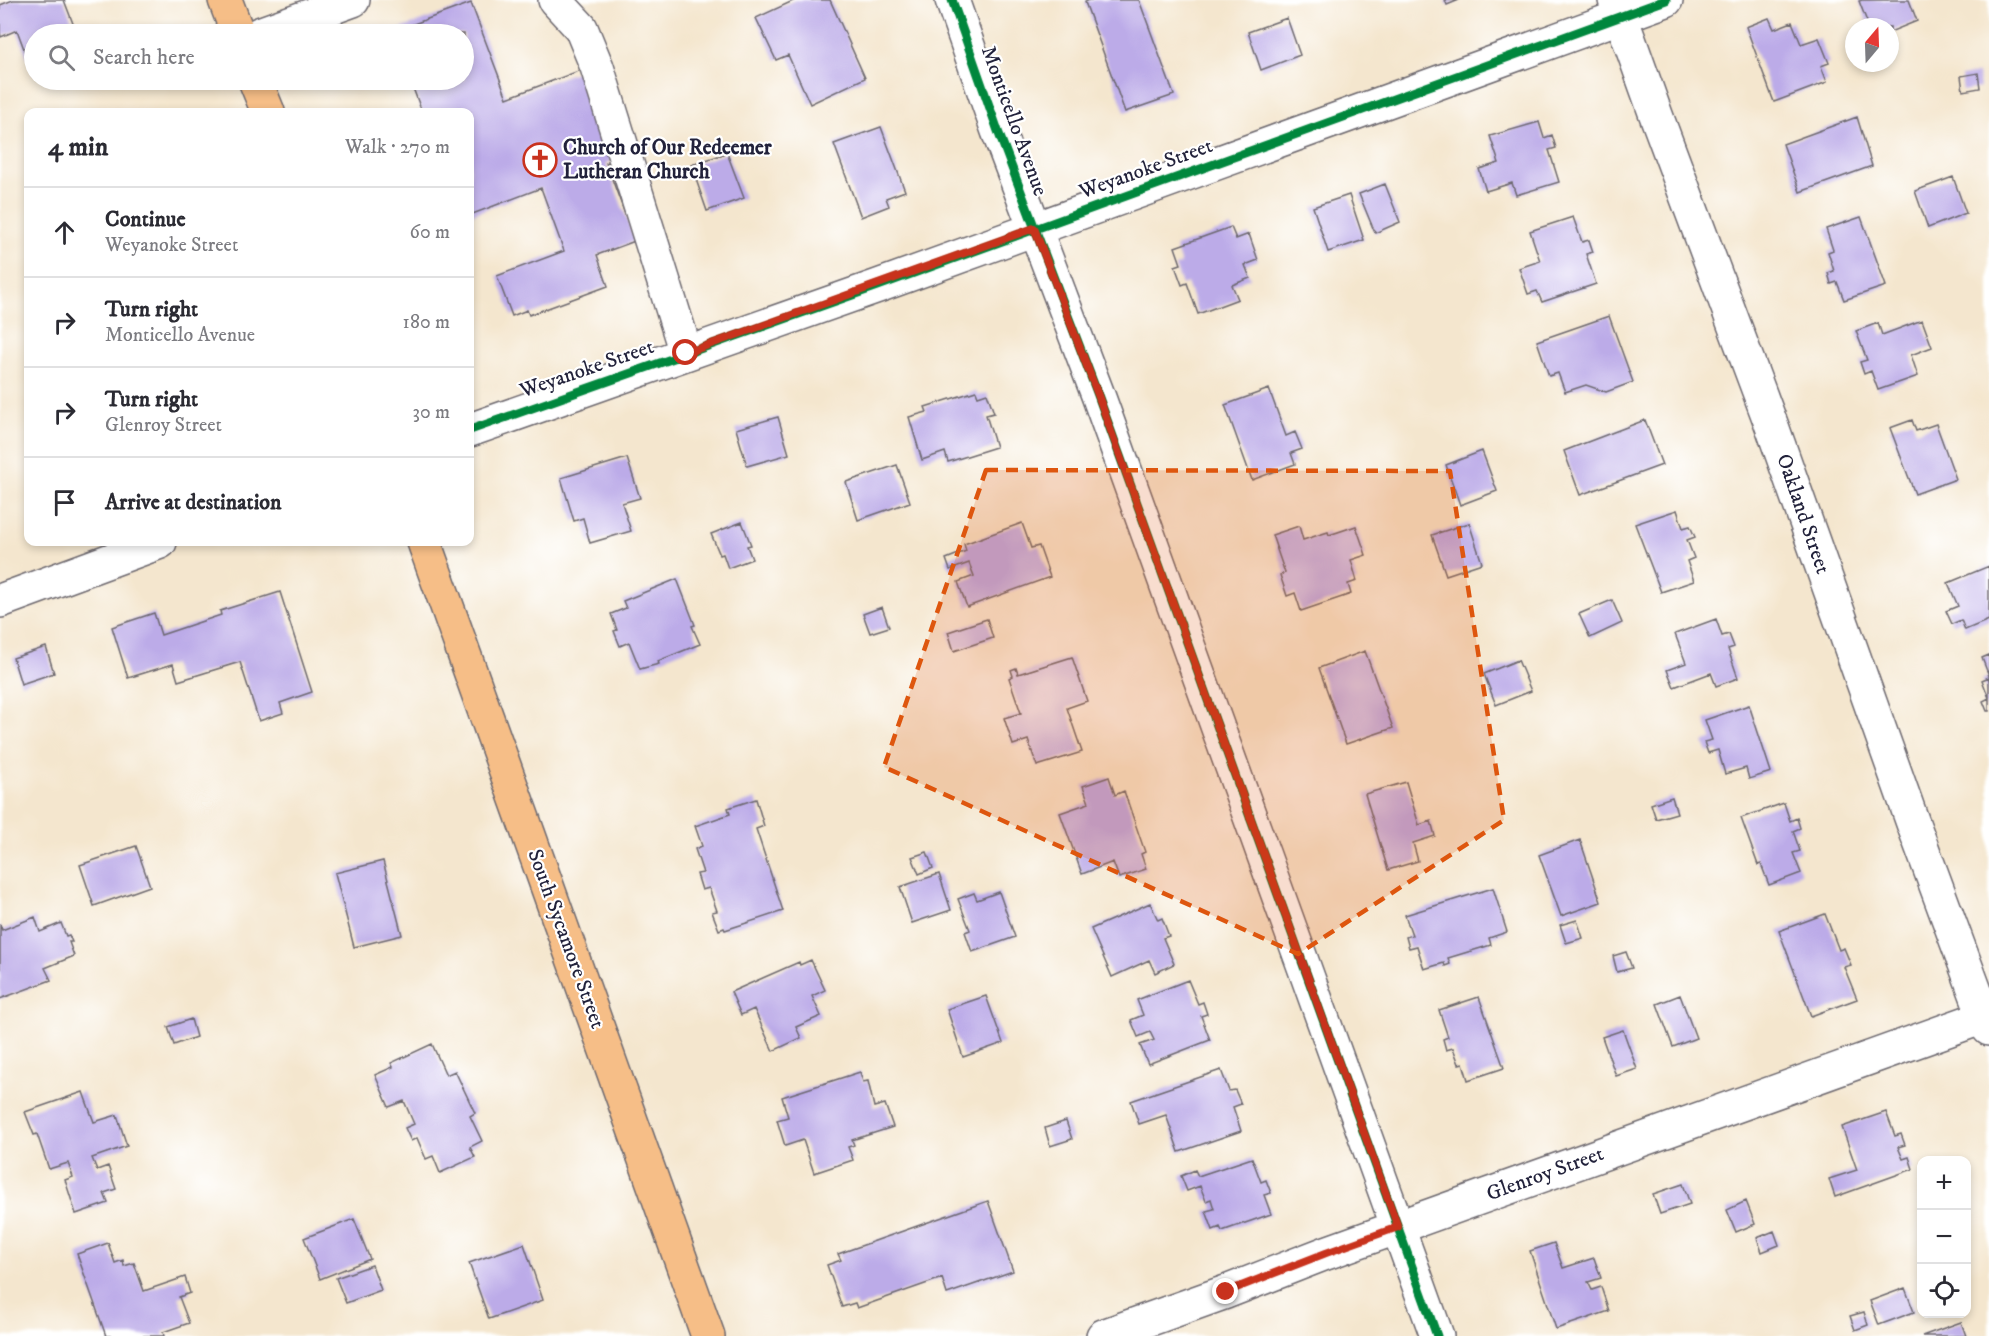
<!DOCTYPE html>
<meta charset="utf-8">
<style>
body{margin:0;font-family:"IM FELL DW Pica",serif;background:#f2f2f3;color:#2b2b33}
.controls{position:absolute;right:18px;bottom:18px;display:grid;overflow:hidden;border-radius:12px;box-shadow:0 3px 9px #0003}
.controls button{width:54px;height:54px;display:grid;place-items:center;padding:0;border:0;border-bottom:2px solid #e1e1e2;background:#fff;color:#2b2b33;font:30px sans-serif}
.compass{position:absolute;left:1845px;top:18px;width:54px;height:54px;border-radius:50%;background:#fff;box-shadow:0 3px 9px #0003;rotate:19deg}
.stop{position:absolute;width:18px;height:18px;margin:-14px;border:4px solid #c8321e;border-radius:50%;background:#fff}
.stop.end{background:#c8321e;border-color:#fff;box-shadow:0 2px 6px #0008}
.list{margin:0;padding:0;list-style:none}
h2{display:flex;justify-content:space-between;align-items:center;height:78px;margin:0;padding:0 24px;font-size:26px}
h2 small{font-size:20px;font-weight:400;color:#7c7c81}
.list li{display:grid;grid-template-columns:39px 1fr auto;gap:18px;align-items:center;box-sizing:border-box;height:90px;padding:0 24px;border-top:2px solid #e1e1e2}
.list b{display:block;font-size:22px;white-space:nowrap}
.list p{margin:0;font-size:20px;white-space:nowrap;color:#7c7c81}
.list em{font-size:20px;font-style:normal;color:#7c7c81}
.icon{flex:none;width:33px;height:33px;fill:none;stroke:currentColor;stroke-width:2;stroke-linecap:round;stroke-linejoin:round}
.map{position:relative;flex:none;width:1989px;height:1336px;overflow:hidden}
.search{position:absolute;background:#fff;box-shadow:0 3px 9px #0003;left:24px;top:24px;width:450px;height:66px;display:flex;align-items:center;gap:15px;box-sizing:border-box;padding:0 21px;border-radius:33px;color:#7c7c81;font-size:22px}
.panel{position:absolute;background:#fff;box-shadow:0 3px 9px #0003;left:24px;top:108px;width:450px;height:438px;border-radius:12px}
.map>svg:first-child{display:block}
.building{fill:#bcabe8}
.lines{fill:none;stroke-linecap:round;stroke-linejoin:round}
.minor-casing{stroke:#6c676e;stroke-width:36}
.major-casing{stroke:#6c676e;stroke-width:36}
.minor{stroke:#fff;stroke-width:33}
.major{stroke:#f6be87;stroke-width:33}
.cycleway-casing{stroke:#fff;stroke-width:13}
.cycleway{stroke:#00873e;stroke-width:9}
.route{stroke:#c8321e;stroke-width:8}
.marked{fill:#de560e;fill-opacity:0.2;stroke:#de560e;stroke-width:4.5;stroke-dasharray:12 8;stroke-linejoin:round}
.labels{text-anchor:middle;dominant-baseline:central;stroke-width:4.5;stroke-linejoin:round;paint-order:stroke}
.street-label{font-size:21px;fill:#22223b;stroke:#fff}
.poi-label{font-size:21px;font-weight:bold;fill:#22223b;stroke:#fff;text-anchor:start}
</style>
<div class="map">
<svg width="1989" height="1336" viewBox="0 0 1989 1336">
<rect width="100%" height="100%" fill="#fff"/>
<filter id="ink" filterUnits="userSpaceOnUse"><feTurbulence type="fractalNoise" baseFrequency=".0167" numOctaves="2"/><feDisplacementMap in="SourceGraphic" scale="12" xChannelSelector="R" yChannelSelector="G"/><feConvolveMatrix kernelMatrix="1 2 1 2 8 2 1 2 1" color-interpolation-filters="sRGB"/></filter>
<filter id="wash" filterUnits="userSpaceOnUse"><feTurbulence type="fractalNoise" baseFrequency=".008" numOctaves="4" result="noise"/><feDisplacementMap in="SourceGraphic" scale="24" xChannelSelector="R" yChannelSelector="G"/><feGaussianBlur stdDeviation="1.35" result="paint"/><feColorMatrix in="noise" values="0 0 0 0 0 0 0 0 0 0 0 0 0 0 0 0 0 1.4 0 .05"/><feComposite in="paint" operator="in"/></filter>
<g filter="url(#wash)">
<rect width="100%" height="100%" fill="#f4e6ce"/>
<g id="blocks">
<!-- building -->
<path class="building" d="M 13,0 L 64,0 L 77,34 L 34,34 L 34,76 L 17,30 L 1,37 L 0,33 L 0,5 Z
M 795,0 L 830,0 L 865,78 L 810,104 L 788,55 L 776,60 L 756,18 Z
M 1089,0 L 1139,0 L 1174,95 L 1125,112 L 1085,2 Z
M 1445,0 L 1459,0 L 1447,5 Z
M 1862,0 L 1909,0 L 1917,21 L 1890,32 L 1890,27 L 1869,27 L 1859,1 Z
M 471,3 L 507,98 L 584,69 L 617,158 L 606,163 L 635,241 L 597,255 L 608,286 L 529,315 L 527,310 L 512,316 L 497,276 L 564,251 L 541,188 L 470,215 L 470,112 L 422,112 L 410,80 L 464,80 L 464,34 L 393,34 L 392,32 Z
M 1287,18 L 1300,55 L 1261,70 L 1248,32 Z
M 1769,18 L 1774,29 L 1792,22 L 1801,44 L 1819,38 L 1829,63 L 1821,66 L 1827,82 L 1774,102 L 1746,27 Z
M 1978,73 L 1980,88 L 1963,91 L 1961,76 Z
M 1857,117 L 1872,166 L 1800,192 L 1783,144 Z
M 1539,122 L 1544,138 L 1552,135 L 1556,148 L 1549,150 L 1559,182 L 1516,195 L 1512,183 L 1486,191 L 1479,169 L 1499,163 L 1490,136 Z
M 881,127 L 905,191 L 886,198 L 889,206 L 861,217 L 834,144 Z
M 727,153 L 744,198 L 707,211 L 691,165 Z
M 1953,177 L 1966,213 L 1928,228 L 1915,191 Z
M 1385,184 L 1400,222 L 1375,233 L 1359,194 Z
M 1349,195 L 1364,240 L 1328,252 L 1313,207 Z
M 1573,217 L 1582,242 L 1589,240 L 1593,252 L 1586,254 L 1596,284 L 1542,302 L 1537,291 L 1528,294 L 1519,268 L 1540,261 L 1530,231 Z
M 1861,217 L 1886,286 L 1844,300 L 1837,282 L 1831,284 L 1828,273 L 1834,271 L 1828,252 L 1833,250 L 1826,229 Z
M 1231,227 L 1236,239 L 1249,234 L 1258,260 L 1245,265 L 1250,278 L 1232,285 L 1238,299 L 1198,314 L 1187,283 L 1182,285 L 1175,266 L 1181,264 L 1175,247 Z
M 1609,316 L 1633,382 L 1606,392 L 1586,385 L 1565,392 L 1558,373 L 1549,376 L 1537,341 Z
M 1922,320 L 1932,347 L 1911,355 L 1918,376 L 1878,390 L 1871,371 L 1864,374 L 1860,362 L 1867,360 L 1856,331 L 1878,323 L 1882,335 Z
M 1269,389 L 1286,436 L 1295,432 L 1302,449 L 1291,453 L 1295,464 L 1252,480 L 1225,405 Z
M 976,391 L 978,396 L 987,393 L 994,413 L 986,415 L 996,447 L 948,462 L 945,452 L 922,460 L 909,417 L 927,412 L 925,407 Z
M 778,417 L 789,454 L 747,466 L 736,429 Z
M 1645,420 L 1662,465 L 1580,495 L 1564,451 Z
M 1912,420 L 1916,431 L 1936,424 L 1956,479 L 1915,494 L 1890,428 Z
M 1482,451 L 1497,491 L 1460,505 L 1446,465 Z
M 627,458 L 640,498 L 622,503 L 631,531 L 590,543 L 583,518 L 574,521 L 561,478 Z
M 897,465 L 910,502 L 858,520 L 846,482 Z
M 1677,510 L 1683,528 L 1690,526 L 1695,537 L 1687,540 L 1694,558 L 1687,561 L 1694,581 L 1661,592 L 1635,524 Z
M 742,522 L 751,545 L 747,546 L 752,559 L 728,568 L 723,554 L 720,555 L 711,534 Z
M 1022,523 L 1031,548 L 1039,546 L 1050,577 L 967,607 L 958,582 L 974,576 L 969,563 L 950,570 L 946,559 L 966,551 L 964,544 Z
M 1469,523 L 1482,563 L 1446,575 L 1432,535 Z
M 1299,526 L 1303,540 L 1328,532 L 1329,535 L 1356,526 L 1366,555 L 1351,560 L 1357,581 L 1348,584 L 1351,594 L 1301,611 L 1295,593 L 1287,596 L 1280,575 L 1285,573 L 1272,535 Z
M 1989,566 L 1989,620 L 1965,630 L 1961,620 L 1952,624 L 1946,611 L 1958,606 L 1948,583 Z
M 677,579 L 695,625 L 692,626 L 700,644 L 658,661 L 659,664 L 640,669 L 629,642 L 620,646 L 614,631 L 617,630 L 611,614 L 626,608 L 623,601 Z
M 280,592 L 312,692 L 280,703 L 283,713 L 259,721 L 240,662 L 178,681 L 173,664 L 128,678 L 112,627 L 154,613 L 161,635 L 221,615 L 220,611 Z
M 1612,600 L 1622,623 L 1590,638 L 1579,614 Z
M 882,607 L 889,627 L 870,633 L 863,614 Z
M 987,619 L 993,638 L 954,651 L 948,632 Z
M 1716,619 L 1722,636 L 1729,634 L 1734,647 L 1728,649 L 1738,678 L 1716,686 L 1711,673 L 1674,687 L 1667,670 L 1686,663 L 1675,634 Z
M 46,647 L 54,673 L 21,684 L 13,658 Z
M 1365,651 L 1393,728 L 1346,744 L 1319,668 Z
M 1989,655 L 1989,676 L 1982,658 Z
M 1072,657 L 1087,701 L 1067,708 L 1082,752 L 1037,766 L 1028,740 L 1013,745 L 1004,718 L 1021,713 L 1009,678 L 1013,676 L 1011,670 L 1016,668 L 1018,674 Z
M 1518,660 L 1531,691 L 1496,705 L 1484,674 Z
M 1989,677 L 1989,698 L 1982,680 Z
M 1989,698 L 1989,711 L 1987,711 L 1983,701 Z
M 1749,705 L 1771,772 L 1749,779 L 1746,768 L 1725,774 L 1718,750 L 1708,753 L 1704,742 L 1712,740 L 1705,720 Z
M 1109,777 L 1115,795 L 1124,791 L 1145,852 L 1141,854 L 1146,869 L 1119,878 L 1113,862 L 1082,874 L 1060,813 L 1089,803 L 1083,786 Z
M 1406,782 L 1419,825 L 1431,821 L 1435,836 L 1413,843 L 1418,861 L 1388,870 L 1365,794 Z
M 1672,797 L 1677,813 L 1656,819 L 1651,804 Z
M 756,799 L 764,826 L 756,829 L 783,911 L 725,930 L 724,928 L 719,930 L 712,912 L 717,911 L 709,888 L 702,890 L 697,874 L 703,873 L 695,849 L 702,846 L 695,826 L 730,814 L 728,808 Z
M 1784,803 L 1790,821 L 1797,818 L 1800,828 L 1793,831 L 1800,851 L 1793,853 L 1801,873 L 1769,885 L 1761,864 L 1758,865 L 1741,818 Z
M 1580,840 L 1601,902 L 1561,916 L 1539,855 Z
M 136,846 L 150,886 L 94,906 L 80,865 Z
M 927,852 L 933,868 L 919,874 L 912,857 Z
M 383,861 L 402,935 L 354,947 L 335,873 Z
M 939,874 L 951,910 L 912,923 L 900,887 Z
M 1493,888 L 1507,932 L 1489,938 L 1491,945 L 1448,958 L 1450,964 L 1445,966 L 1444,963 L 1424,969 L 1417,946 L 1409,948 L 1406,937 L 1412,935 L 1405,915 Z
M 999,892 L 1015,937 L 972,952 L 965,932 L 970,930 L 958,899 L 974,893 L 977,900 Z
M 1150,903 L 1158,920 L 1162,918 L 1169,936 L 1163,938 L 1174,964 L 1155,973 L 1149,960 L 1112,977 L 1091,929 Z
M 1825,914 L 1839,950 L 1844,948 L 1851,965 L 1844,967 L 1857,999 L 1811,1016 L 1779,931 Z
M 35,917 L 40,932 L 61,923 L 66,936 L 69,935 L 72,942 L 69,942 L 74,956 L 45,968 L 51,980 L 0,999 L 0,924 L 2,930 Z
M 1577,920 L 1583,938 L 1566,943 L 1560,925 Z
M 1626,952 L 1632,968 L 1617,972 L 1613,956 Z
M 811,960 L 825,990 L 812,996 L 821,1016 L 796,1027 L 801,1038 L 773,1051 L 754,1009 L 741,1015 L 731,992 L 799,962 L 800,965 Z
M 1188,980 L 1198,1004 L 1203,1002 L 1207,1014 L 1201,1016 L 1210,1040 L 1148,1064 L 1140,1045 L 1154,1040 L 1150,1032 L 1138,1037 L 1131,1020 L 1143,1015 L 1137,1000 Z
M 1680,995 L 1696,1038 L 1673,1047 L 1657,1004 Z
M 986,996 L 1003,1043 L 963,1057 L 947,1009 Z
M 1479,997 L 1504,1068 L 1468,1080 L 1463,1063 L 1459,1064 L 1453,1048 L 1446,1050 L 1443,1039 L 1448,1037 L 1439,1010 Z
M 191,1019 L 196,1037 L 174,1045 L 168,1027 Z
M 1623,1030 L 1637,1069 L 1616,1076 L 1602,1037 Z
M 432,1044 L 446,1075 L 455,1071 L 475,1113 L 470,1116 L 482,1141 L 470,1147 L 475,1157 L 440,1173 L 433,1156 L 426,1159 L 417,1138 L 411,1141 L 405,1128 L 414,1124 L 404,1101 L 389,1107 L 375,1075 L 393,1067 L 391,1063 Z
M 1221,1070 L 1229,1091 L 1235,1090 L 1241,1104 L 1233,1107 L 1241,1131 L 1179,1152 L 1166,1115 L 1139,1124 L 1131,1101 Z
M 860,1072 L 863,1082 L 868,1081 L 874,1107 L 885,1104 L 893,1127 L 852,1140 L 854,1145 L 848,1147 L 853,1160 L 814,1173 L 803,1140 L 785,1146 L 777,1120 L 788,1117 L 782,1097 Z
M 83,1092 L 94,1122 L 117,1115 L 127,1146 L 92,1158 L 97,1170 L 108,1166 L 116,1189 L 104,1193 L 108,1203 L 76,1214 L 65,1180 L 73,1177 L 68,1163 L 49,1169 L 37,1134 L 34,1135 L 25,1112 Z
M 1886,1112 L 1895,1136 L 1901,1134 L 1905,1145 L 1898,1147 L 1903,1159 L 1909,1157 L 1913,1169 L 1835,1197 L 1829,1179 L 1857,1170 L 1842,1127 Z
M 1066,1121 L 1072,1139 L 1050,1146 L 1045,1128 Z
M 1252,1158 L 1261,1182 L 1266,1180 L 1271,1193 L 1264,1195 L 1271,1214 L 1222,1231 L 1220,1227 L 1213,1230 L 1206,1211 L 1214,1209 L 1211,1199 L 1206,1201 L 1200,1186 L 1187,1191 L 1181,1176 L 1195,1170 L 1198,1176 Z
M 1683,1184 L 1690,1204 L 1660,1214 L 1653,1194 Z
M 988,1201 L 1013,1271 L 947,1294 L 942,1278 L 857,1308 L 855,1303 L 842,1307 L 827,1265 L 841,1260 L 838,1254 Z
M 1746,1201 L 1755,1224 L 1736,1232 L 1727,1210 Z
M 354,1219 L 370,1259 L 320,1279 L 304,1238 Z
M 1774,1231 L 1779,1245 L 1762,1252 L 1757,1238 Z
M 108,1243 L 115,1263 L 123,1260 L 124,1266 L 134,1263 L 144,1291 L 185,1277 L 190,1293 L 179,1297 L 189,1323 L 163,1332 L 164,1336 L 106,1336 L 77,1254 Z
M 1554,1243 L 1563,1268 L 1594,1258 L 1601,1278 L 1588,1282 L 1592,1290 L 1601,1287 L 1609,1311 L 1556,1329 L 1530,1251 Z
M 524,1244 L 543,1300 L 489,1319 L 469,1263 Z
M 372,1265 L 381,1290 L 346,1303 L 336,1278 Z
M 1905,1288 L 1914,1312 L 1879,1325 L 1870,1301 Z
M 1864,1312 L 1868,1325 L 1855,1330 L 1850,1316 Z
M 1961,1322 L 1966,1336 L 1922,1336 Z"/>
</g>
</g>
<g filter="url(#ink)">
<use href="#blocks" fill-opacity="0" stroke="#6c676e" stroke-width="1.5"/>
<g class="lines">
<defs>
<path id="minor" d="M 555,0 L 581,28 L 597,67 L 686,353
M 952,0 L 998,131 L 1098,395 L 1437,1336
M 1615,0 L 1656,115 L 1773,429 L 1914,826 L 1989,1029
M 259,34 L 353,0
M 470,430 L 878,286 L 1666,0
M 0,601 L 160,542
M 1103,1336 L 1226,1292 L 1326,1253 L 1989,1015"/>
<path id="major" d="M 225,0 L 238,34
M 255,80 L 268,112
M 424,542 L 708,1336"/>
</defs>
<!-- minor casing -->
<use href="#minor" class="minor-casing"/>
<!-- major casing -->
<use href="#major" class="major-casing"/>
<!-- minor -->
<use href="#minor" class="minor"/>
<!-- major -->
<use href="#major" class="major"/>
<defs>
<path id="cycleway" d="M 952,0 L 998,131 L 1098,395 L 1437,1336
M 470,430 L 878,286 L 1666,0"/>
</defs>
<!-- cycleway casing -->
<use href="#cycleway" class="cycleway-casing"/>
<!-- cycleway -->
<use href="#cycleway" class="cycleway"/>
</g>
</g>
<g class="lines" filter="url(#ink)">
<!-- route -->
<path class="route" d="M 686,353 L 1034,228 L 1098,395 L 1398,1227 L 1326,1253 L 1226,1292"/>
</g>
<!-- marked area -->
<path class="marked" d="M 986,470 L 1450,471 L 1504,820 L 1298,954 L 884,767 Z"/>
<!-- icons -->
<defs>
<symbol id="church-ring" viewBox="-11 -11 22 22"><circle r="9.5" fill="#fff" stroke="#c8321e" stroke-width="1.5"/><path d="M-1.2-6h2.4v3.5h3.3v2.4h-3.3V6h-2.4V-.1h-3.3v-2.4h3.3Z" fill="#c8321e"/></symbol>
</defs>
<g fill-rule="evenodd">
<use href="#church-ring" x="521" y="141" width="38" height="38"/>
</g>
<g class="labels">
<!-- street labels -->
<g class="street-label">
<text transform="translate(1014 121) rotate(70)">Monticello Avenue</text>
<text transform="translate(1146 169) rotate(-20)">Weyanoke Street</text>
<text transform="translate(587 369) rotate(-19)">Weyanoke Street</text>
<text transform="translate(1803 514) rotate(71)">Oakland Street</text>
<text transform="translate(566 939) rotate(70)">South Sycamore Street</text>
<text transform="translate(1545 1174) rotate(-20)">Glenroy Street</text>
</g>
<!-- poi labels -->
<g class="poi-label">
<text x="563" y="148">Church of Our Redeemer<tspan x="563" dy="24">Lutheran Church</tspan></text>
</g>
</g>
</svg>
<div class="controls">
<button>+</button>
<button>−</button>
<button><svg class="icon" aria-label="locate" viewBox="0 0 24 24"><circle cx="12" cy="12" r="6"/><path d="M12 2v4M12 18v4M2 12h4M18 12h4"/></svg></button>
</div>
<svg class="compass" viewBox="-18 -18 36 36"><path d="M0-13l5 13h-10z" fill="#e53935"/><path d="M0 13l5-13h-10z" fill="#7c7c81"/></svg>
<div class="stop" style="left:686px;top:353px"></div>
<div class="stop end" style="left:1226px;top:1292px"></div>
<div class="search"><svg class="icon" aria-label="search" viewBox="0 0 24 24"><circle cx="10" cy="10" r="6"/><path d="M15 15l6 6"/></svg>Search here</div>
<section class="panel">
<h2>4 min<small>Walk · 270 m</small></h2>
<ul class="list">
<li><svg class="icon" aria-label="ahead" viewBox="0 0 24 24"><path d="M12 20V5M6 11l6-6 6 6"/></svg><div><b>Continue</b><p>Weyanoke Street</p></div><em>60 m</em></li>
<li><svg class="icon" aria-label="right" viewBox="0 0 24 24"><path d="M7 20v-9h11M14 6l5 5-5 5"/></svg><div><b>Turn right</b><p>Monticello Avenue</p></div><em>180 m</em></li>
<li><svg class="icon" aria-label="right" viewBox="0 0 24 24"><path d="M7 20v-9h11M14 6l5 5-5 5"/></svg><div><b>Turn right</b><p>Glenroy Street</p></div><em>30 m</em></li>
<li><svg class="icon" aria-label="arrive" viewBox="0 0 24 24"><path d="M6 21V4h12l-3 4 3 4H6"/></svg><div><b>Arrive at destination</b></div></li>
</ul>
</section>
</div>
